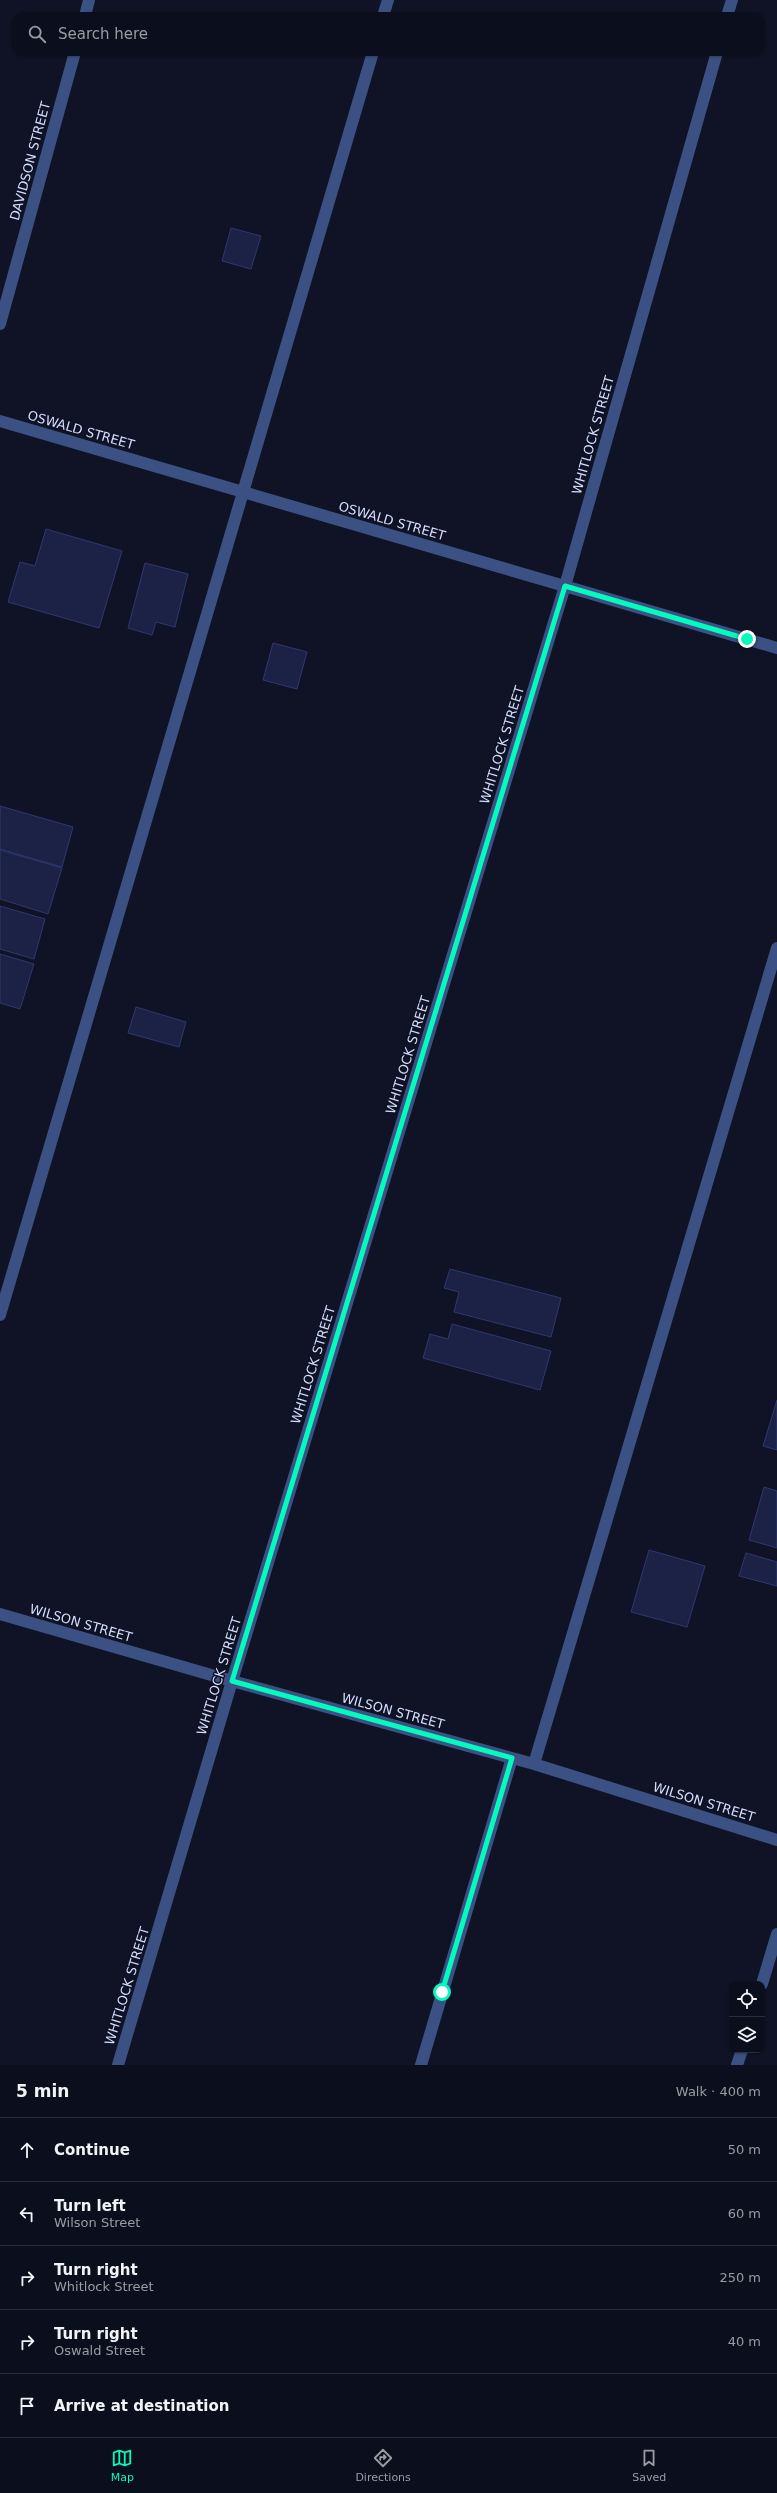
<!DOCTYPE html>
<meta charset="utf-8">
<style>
body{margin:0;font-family:"DejaVu Sans",sans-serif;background:#141725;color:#f1f3f6}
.controls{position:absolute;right:12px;bottom:12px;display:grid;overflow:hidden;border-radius:8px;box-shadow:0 1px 3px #0004}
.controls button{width:36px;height:36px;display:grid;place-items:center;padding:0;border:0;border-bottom:1px solid #2b2e3b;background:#0b0e1c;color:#f1f3f6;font:20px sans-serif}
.stop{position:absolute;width:12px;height:12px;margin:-9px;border:3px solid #05fabe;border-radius:50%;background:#fff}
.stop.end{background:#05fabe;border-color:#fff;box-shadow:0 1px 4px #0008}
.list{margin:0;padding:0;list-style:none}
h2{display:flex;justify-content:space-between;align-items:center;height:52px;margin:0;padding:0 16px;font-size:17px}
h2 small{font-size:13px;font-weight:400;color:#9a9ca3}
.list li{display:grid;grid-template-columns:26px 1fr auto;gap:12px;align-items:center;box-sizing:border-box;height:64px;padding:0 16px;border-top:1px solid #2b2e3b}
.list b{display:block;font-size:15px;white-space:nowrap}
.list p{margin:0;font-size:13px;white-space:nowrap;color:#9a9ca3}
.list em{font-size:13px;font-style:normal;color:#9a9ca3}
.icon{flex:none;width:22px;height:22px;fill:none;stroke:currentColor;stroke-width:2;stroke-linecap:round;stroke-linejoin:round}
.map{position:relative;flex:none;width:777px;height:2065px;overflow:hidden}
.search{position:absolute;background:#0b0e1c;box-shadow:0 1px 3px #0004;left:12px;right:12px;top:12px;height:44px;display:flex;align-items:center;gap:10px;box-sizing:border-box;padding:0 14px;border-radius:12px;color:#9a9ca3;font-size:15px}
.sheet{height:372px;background:#0b0e1c}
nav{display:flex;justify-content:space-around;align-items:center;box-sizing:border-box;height:56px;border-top:1px solid #2b2e3b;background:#0b0e1c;font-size:11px;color:#9a9ca3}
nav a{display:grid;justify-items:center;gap:2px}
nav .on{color:#05fabe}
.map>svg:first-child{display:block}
.building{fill:#1c2246;stroke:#2e3871}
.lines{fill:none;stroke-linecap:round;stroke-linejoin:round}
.minor{stroke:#3b5183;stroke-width:12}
.route{stroke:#05fabe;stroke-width:5}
.labels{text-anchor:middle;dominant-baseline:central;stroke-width:3;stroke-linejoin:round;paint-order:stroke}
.street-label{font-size:13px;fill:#d5defe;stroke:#0f1325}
</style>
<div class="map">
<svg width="777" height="2065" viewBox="0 0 777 2065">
<rect width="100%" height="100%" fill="#0f1325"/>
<!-- building -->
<path class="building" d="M 231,228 L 261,236 L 251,269 L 222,261 Z
M 46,529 L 122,551 L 99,628 L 8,602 L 20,562 L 35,566 Z
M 145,563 L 188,574 L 175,627 L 156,622 L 152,635 L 128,628 Z
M 273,643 L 307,652 L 297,689 L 263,680 Z
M 0,806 L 73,827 L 62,867 L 0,849 Z
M 0,850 L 62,868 L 48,914 L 0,899 Z
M 0,906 L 45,919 L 34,959 L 0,949 Z
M 0,954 L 34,964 L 20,1009 L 0,1003 Z
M 136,1007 L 186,1022 L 179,1047 L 128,1033 Z
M 450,1269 L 561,1298 L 551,1337 L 454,1312 L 459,1292 L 444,1288 Z
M 452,1324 L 551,1351 L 540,1390 L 423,1358 L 430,1334 L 448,1339 Z
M 777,1400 L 777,1450 L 763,1446 Z
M 764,1487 L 777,1491 L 777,1548 L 749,1540 Z
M 649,1550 L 705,1566 L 687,1627 L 631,1612 Z
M 746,1553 L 777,1562 L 777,1586 L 739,1576 Z"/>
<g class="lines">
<!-- minor -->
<path class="minor" d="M 85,16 L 89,0
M 383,16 L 388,0
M 727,16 L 732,0
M 0,324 L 75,52
M 0,421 L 777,648
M 0,1315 L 373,52
M 0,1614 L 232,1681 L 534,1764 L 777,1840
M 534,1764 L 777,948
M 762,1984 L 777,1934
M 118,2065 L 232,1681 L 565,586 L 717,52
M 421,2065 L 512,1758
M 737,2065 L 742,2050"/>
</g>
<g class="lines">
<!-- route -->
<path class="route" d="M 442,1992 L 512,1758 L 232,1681 L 565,586 L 747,639"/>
</g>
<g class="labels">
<!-- street labels -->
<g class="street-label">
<text transform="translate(30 161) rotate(-75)">DAVIDSON STREET</text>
<text transform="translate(81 430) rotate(16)">OSWALD STREET</text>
<text transform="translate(593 435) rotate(-74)">WHITLOCK STREET</text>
<text transform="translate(392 521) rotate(16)">OSWALD STREET</text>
<text transform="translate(502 745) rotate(-73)">WHITLOCK STREET</text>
<text transform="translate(408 1055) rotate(-73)">WHITLOCK STREET</text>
<text transform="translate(313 1365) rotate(-73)">WHITLOCK STREET</text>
<text transform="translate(81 1623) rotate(16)">WILSON STREET</text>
<text transform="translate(219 1676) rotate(-73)">WHITLOCK STREET</text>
<text transform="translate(393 1711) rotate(15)">WILSON STREET</text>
<text transform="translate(704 1802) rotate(17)">WILSON STREET</text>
<text transform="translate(127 1986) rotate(-73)">WHITLOCK STREET</text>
</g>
</g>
</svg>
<div class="controls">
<button><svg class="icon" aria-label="locate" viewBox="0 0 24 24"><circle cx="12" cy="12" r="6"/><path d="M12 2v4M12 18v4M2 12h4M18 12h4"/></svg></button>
<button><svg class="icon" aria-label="layers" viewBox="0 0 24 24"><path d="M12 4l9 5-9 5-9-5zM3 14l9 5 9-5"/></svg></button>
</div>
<div class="stop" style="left:442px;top:1992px"></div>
<div class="stop end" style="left:747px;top:639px"></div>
<div class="search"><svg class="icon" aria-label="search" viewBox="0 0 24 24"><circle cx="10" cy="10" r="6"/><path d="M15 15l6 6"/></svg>Search here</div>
</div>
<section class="sheet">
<h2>5 min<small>Walk · 400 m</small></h2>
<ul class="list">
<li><svg class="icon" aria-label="ahead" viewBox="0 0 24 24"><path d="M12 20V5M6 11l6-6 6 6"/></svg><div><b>Continue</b></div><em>50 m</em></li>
<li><svg class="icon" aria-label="left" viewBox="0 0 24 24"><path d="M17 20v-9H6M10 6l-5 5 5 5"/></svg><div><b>Turn left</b><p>Wilson Street</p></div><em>60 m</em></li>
<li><svg class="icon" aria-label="right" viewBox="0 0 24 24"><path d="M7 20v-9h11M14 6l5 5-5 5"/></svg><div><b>Turn right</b><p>Whitlock Street</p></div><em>250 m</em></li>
<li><svg class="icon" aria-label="right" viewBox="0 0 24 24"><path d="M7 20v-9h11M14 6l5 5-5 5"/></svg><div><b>Turn right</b><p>Oswald Street</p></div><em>40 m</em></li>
<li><svg class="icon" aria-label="arrive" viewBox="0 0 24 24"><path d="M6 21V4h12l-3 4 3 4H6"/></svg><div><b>Arrive at destination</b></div></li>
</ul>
</section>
<nav>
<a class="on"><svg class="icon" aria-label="map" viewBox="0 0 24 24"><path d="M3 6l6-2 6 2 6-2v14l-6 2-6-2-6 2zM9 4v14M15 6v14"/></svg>Map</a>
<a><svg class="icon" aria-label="directions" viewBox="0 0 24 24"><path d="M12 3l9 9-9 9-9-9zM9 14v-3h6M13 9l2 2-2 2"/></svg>Directions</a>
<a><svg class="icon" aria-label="saved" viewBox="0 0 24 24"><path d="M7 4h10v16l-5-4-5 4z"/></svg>Saved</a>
</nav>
